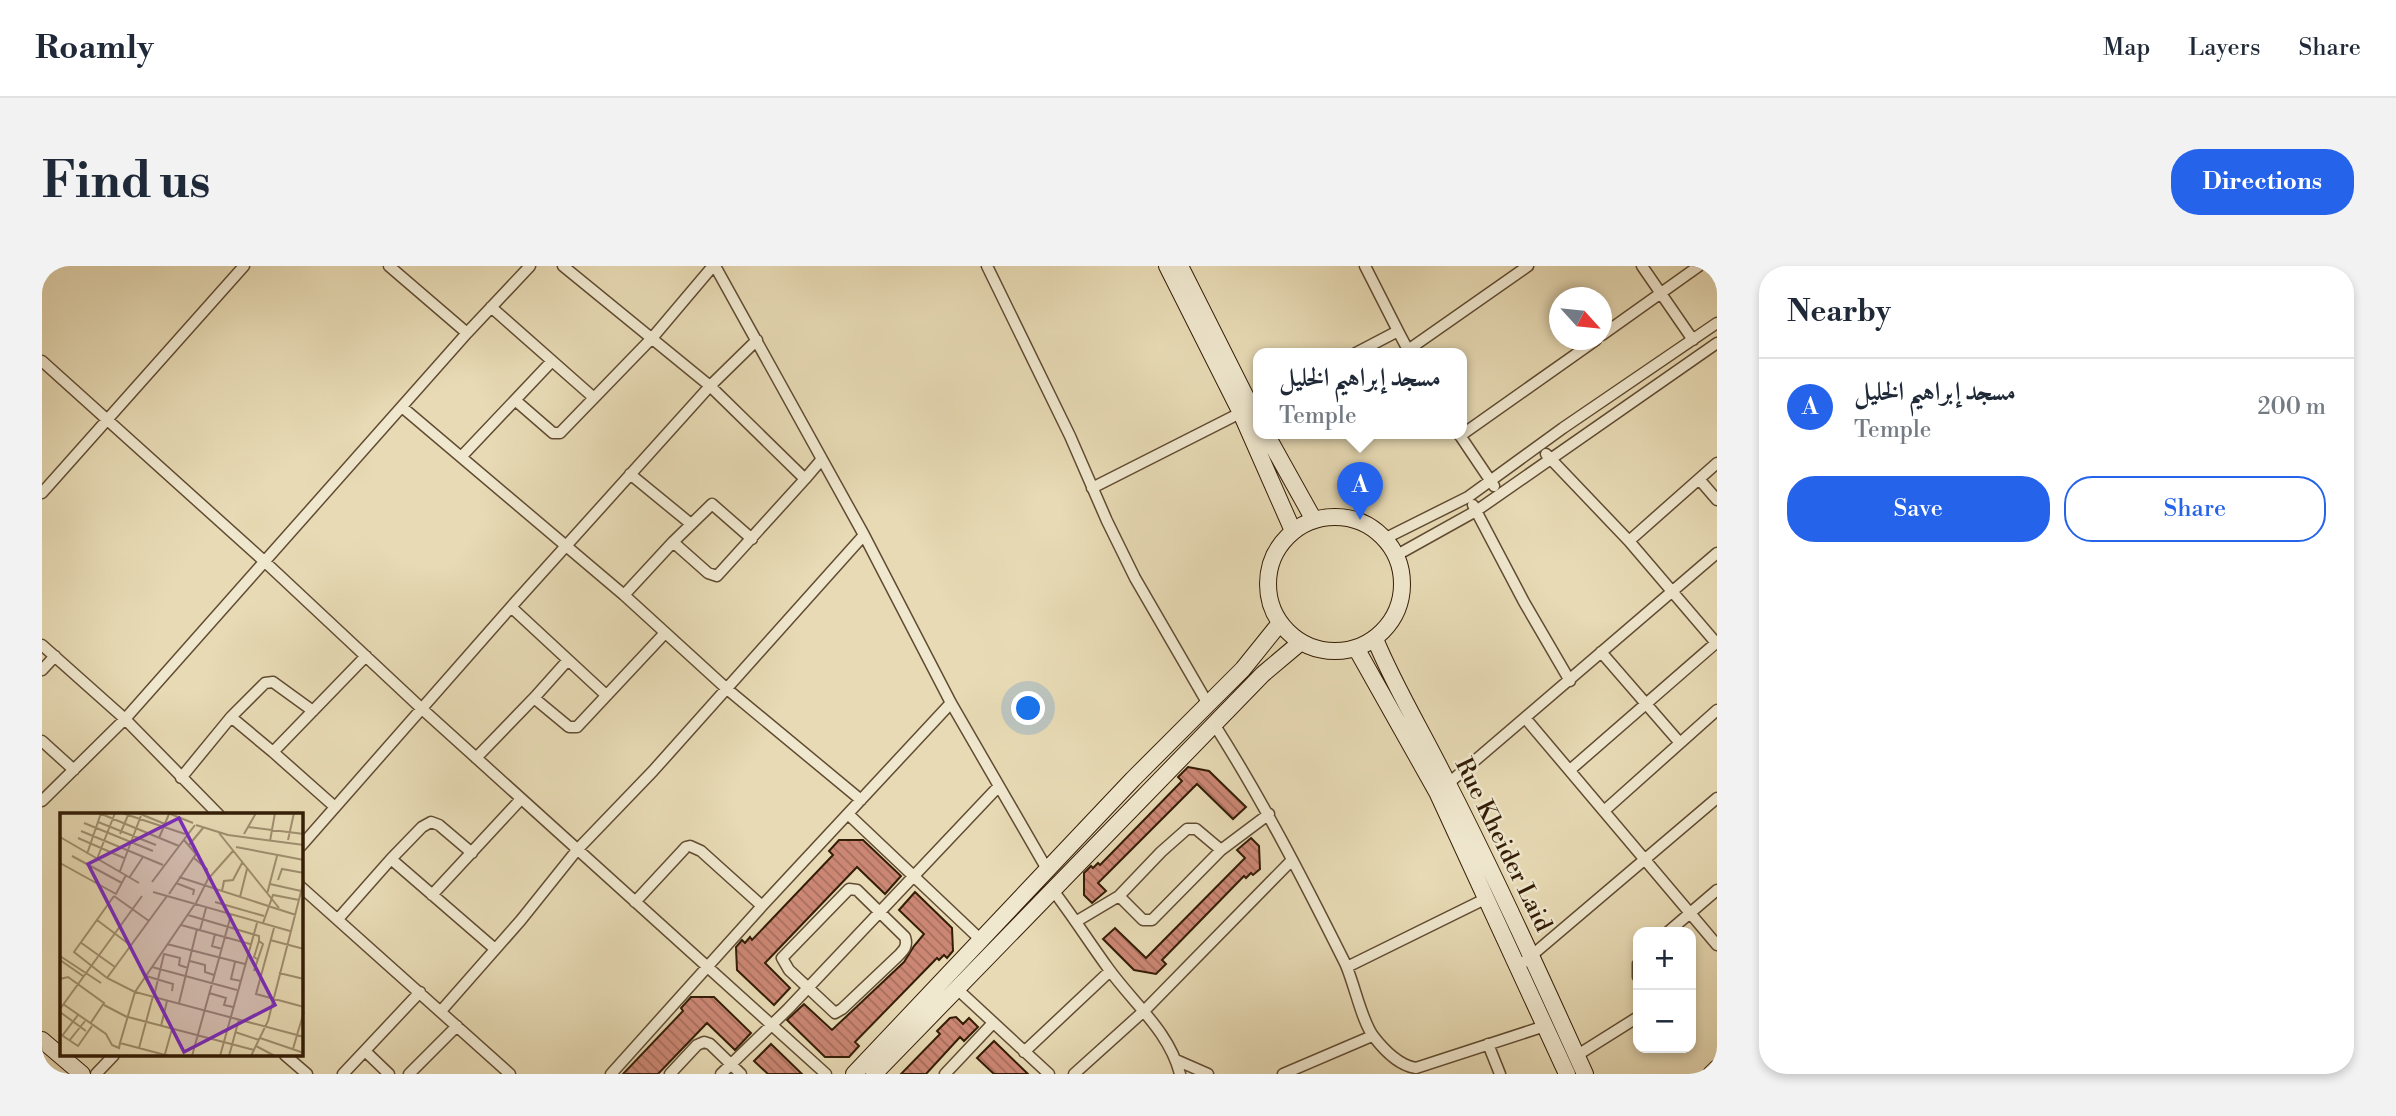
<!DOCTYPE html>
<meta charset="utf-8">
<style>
body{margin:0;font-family:"Libre Bodoni",Amiri,serif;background:#f2f2f3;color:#1f2937}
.controls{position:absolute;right:21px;bottom:21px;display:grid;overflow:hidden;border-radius:14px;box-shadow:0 4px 10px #0003}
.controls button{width:63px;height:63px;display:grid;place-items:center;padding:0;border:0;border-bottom:2px solid #e0e1e3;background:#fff;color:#1f2937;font:35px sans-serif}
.compass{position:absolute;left:1507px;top:21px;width:63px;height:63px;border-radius:50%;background:#fff;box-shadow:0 4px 10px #0003;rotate:117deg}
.you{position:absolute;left:987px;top:443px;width:24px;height:24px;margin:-18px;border:5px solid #fff;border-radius:50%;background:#1a73e8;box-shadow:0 0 0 10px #1a73e833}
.badge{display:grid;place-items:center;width:46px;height:46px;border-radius:50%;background:#2563eb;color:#fff;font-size:23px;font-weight:700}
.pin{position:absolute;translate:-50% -58px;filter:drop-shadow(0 2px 4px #0008)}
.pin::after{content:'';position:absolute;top:37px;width:24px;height:21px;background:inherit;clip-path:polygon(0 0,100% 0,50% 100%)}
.popup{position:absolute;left:1211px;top:82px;width:214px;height:91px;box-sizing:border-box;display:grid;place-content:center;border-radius:14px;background:#fff;filter:drop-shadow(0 2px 5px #0005);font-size:23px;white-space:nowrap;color:#747a83}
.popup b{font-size:26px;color:#1f2937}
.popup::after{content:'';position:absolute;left:50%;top:100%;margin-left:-14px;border:14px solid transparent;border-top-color:#fff}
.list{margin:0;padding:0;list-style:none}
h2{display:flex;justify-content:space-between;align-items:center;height:91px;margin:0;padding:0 28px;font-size:30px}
h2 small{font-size:23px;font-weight:400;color:#747a83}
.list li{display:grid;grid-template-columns:46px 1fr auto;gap:21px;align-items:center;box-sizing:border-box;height:98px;padding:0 28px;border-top:2px solid #e0e1e3}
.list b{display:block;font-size:26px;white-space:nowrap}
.list p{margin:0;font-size:23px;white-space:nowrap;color:#747a83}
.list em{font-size:23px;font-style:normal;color:#747a83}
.actions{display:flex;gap:14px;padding:21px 28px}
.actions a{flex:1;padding:16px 0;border:2px solid #2563eb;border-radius:28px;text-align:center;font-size:24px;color:#2563eb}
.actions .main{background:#2563eb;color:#fff}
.map{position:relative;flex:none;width:1675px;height:808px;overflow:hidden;border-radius:28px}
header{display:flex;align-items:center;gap:42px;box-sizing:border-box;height:98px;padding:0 35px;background:#fff;border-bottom:2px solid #e0e1e3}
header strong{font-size:33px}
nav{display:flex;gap:38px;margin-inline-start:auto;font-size:24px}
.intro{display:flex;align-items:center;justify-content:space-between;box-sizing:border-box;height:168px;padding:0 42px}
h1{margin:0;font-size:49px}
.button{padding:18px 32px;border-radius:28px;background:#2563eb;color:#fff;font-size:24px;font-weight:700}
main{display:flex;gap:42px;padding:0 42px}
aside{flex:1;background:#fff;border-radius:28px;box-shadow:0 4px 10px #0003}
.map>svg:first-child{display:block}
.building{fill:url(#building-back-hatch);stroke:#341d06;stroke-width:2}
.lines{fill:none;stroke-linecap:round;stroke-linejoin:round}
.street-casing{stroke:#614c32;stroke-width:13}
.secondary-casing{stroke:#341d06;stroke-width:18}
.street{stroke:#efe7ce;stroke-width:10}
.secondary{stroke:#efe7ce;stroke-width:16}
.labels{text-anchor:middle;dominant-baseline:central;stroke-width:5;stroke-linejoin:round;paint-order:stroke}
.street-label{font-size:24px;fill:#341d06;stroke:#efe7ce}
.inset-road{fill:none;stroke:#9f8e6e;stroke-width:2}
.view{fill:#7b2cbf;fill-opacity:0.15;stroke:#7b2cbf;stroke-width:3.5}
.inset-edge{fill:none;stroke:#341d06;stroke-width:3.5}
</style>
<header>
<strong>Roamly</strong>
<nav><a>Map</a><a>Layers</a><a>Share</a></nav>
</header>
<div class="intro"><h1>Find us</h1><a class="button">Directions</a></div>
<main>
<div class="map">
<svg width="1675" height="808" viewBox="0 0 1675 808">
<defs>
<pattern id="building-back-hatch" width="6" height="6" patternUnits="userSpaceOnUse" patternTransform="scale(1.75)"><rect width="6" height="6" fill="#cc8774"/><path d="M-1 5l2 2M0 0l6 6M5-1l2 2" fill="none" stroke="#a66e5d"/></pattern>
</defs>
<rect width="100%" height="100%" fill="#e7dab4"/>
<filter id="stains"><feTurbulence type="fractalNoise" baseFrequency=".00286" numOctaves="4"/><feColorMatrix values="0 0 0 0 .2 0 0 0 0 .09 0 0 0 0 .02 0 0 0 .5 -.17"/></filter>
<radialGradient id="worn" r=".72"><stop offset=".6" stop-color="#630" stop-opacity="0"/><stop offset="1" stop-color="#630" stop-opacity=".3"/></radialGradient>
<!-- building -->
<path class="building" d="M 1146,501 L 1167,505 L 1204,541 L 1191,553 L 1155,518 L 1056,617 L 1064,625 L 1050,637 L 1042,629 L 1042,607 L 1049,600 L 1051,602 L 1056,597 L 1058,599 L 1140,515 L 1136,511 Z
M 1209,572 L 1217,580 L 1218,603 L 1211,609 L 1209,607 L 1204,612 L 1202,610 L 1120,694 L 1124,698 L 1114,708 L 1092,704 L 1061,673 L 1073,662 L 1104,692 L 1203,592 L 1195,584 Z
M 797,574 L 821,574 L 859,610 L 843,628 L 815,601 L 723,697 L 748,722 L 732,739 L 695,704 L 694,681 L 700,674 L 703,677 L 708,671 L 710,674 L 791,589 L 787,585 Z
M 873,626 L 910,662 L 911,685 L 905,692 L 902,689 L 897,694 L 895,692 L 813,776 L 817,780 L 807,791 L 783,791 L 745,754 L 762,738 L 790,764 L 862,696 L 872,680 L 882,668 L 857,644 Z
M 649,731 L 672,731 L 709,767 L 693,784 L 665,757 L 616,808 L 581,808 L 641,745 L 639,742 Z
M 914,751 L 921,758 L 927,752 L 936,761 L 922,775 L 918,771 L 884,808 L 859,808 L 898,768 L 895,765 L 908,752 Z
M 952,775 L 986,808 L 952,808 L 935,792 Z
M 729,778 L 760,808 L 726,808 L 712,795 Z"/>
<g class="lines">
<defs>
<path id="street" d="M 347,0 L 425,67
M 521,0 L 668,120 L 763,213 L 675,310 L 666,307 L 631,276 L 582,329
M 673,0 L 822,269 L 909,437 L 1006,605
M 945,0 L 1028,170 L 1065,255 L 1093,312 L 1166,438
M 1323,0 L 1356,65
M 1600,0 L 1651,74
M 449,41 L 551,131
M 1560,69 L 1657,0
M 1312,88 L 1356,65 L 1366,84
M 1368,88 L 1366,84 L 1486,0
M 0,95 L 222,295 L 379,442 L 784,808
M 473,134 L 511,167 L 518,167 L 611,71 L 671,0
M 360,141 L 582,329 L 685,423 L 819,534
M 1417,168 L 1452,220
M 1418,170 L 1554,74
M 1504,188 L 1587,275 L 1675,378
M 420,190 L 510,95
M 588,208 L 649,258
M 763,213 L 780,193
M 1657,213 L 1675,234
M 1050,222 L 1216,138
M 0,227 L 202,0
M 1431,239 L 1482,336 L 1528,415
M 1344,272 L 1426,231 L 1521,162 L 1675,57
M 1587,275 L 1675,197
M 631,276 L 670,238 L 710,273
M 1355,289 L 1434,245 L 1675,77
M 469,341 L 564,429
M 0,379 L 83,453 L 177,549
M 1559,386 L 1638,477
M 0,404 L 13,390
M 492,432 L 526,394
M 189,451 L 223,417 L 231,416 L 271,445
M 1484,453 L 1675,679
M 1172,458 C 1221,535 1262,615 1303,697 C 1312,716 1320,757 1332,771 C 1342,784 1358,800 1374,802 L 1503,760
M 0,475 L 32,504
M 231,486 L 293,541
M 434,492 L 492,432 L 527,461 L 535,461 L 623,367
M 1528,504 L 1675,376
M 139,512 L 189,451 L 231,486 L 324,390
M 1401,522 L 1675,287
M 0,535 L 83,453 L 425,67 L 488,0
M 1562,545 L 1675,444
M 806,548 L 940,675
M 259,580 L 469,341 L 668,120 L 715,74
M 349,593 L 380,561 L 389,556 L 397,559 L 430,587
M 259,621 L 468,808
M 807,623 L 815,624 L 863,671 C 866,680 862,684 856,690 L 800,743 L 793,747 L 747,704 L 740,692 Z
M 1010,623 C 1030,649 1047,676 1066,702 C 1091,737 1127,765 1138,808
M 390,629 L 479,533
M 1077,630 L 1101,654 L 1110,654 L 1179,584 L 1227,548
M 593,636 L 644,581 L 648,580 L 659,585 L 720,640
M 296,653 L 349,593 L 453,683
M 1035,655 L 1077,630 L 1119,586 L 1145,563 L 1154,563 L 1179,584
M 1626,666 L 1675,624
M 1596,698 L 1596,711
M 1305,701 L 1445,632
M 1475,702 L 1675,532
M 914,722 L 1007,808
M 399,745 L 479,654 L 535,584 L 611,505 L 822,269
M 1446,778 L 1458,808
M 323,785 L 347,808
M 982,786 L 1068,705
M 243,789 L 265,808
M 1534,790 L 1596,751
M 1134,794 L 1166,808
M 54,808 L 72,789
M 301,808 L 378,726
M 367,808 L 415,760
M 569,808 L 720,640 L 909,437
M 628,808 L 655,779 L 662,776 L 668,778 L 699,808
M 679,808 L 746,743 L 956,521
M 903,808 L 951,757
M 1032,808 L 1103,744 L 1250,594
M 1241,808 L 1330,770"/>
<path id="secondary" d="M 1125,0 L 1199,147 L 1251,265
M 1138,0 L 1216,155
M 1224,168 L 1272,254
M1226 318a67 67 0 1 1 134 0a67 67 0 1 1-134 0Z
M 1333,373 C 1354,424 1383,470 1407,520 C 1455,614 1499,711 1543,808
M 1314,382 L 1395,526 L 1525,808
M 0,774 L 40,808
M 812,808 L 1091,513 L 1201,403 L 1238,357
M 832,808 L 1221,408 L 1259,376
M 1669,808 L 1675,802"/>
</defs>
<!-- street casing -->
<use href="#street" class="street-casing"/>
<!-- secondary casing -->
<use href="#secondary" class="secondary-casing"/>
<!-- street -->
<use href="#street" class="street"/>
<!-- secondary -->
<use href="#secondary" class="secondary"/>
</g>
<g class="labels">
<!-- street labels -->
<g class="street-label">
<text transform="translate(1461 579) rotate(64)">Rue Kheider Laid</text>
</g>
</g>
<!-- overview -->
<g transform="translate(18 547)">
<rect width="243" height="243" fill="#e7dab4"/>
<path class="inset-road" d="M 39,0 L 119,33M 62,0 L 125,21M 78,0 L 105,11M 108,0 L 133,10M 38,9 L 96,32M 24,10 L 93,38M 136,12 L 168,22 L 244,32M 188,14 L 244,21M 21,18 L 103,52M 159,20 L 219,95M 60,21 L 69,0M 184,21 L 196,0M 0,24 L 79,70M 18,25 L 64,45M 99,25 L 109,1M 228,27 L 234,0M 210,28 L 215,0M 129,32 L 143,15M 176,34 L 244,47M 27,41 L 41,0M 12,43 L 62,70M 134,45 L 147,56 L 148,65M 37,46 L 55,0M 0,50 L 56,81 L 66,62M 60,58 L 82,0M 119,64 L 236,102M 69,65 L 83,44M 218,67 L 222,56 L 244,60M 92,69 L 135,12M 116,70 L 134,77 L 133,82M 210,71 L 241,78M 162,78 L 164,68 L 173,67 L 182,50M 93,79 L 230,118M 109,81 L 136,41 L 124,27M 207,81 L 217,43M 54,83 L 14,139 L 47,165 L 75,179 L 60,230 L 109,243M 54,83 L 89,108M 180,84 L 187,56M 155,89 L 204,103M 136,90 L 148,66 L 173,38M 135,91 L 75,179 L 237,222 L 233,236M 128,102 L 199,123 L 199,128M 37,107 L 70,132M 203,110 L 213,82 L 239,87M 121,112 L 190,131M 214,115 L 196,181 L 244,194M 140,117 L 146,95M 155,121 L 152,133 L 162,136M 210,127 L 244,136M 20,129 L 55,154M 107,131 L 185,151M 0,143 L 41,170M 0,147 L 23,163M 130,148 L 145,152 L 145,159 L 154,162M 175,149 L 171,166 L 181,168M 92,154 L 177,177M 194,158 L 203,131 L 199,128 L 194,144 L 197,146M 219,160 L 244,166M 86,163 L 113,171 L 112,178M 47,165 L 107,83M 0,166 L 8,164 L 44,190 L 30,211M 149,180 L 166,185 L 164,192 L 173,194M 94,183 L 104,141 L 120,145 L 119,152 L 128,155M 119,190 L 137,116M 3,191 L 46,221 L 52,232 L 59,235 L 60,230M 44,192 L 67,204M 0,196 L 82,83M 0,199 L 26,218M 244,199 L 237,222 L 244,224M 68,204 L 194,237M 101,213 L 107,188M 175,219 L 199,227M 0,221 L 18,233 L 32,213M 2,223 L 18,202M 200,225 L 244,240M 9,228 L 25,208M 196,233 L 215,243M 79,235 L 93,183M 105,241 L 112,216M 132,243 L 171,102M 160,243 L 197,110M 169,243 L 179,206M 191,243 L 208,208 L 244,67"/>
<path class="view" d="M 119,5 L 215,192 L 124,239 L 28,51 Z"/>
<rect width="243" height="243" class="inset-edge"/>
</g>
<rect width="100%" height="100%" filter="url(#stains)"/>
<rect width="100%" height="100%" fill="url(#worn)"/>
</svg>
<div class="controls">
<button>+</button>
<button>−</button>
</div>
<svg class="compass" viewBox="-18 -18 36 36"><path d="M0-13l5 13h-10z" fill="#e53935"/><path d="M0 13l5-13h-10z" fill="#747a83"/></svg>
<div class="you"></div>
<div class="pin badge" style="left:1318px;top:254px">A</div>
<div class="popup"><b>مسجد إبراهيم الخليل</b>Temple</div>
</div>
<aside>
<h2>Nearby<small></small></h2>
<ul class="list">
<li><span class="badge">A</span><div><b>مسجد إبراهيم الخليل</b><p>Temple</p></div><em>200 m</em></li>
</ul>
<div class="actions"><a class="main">Save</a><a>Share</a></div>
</aside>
</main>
